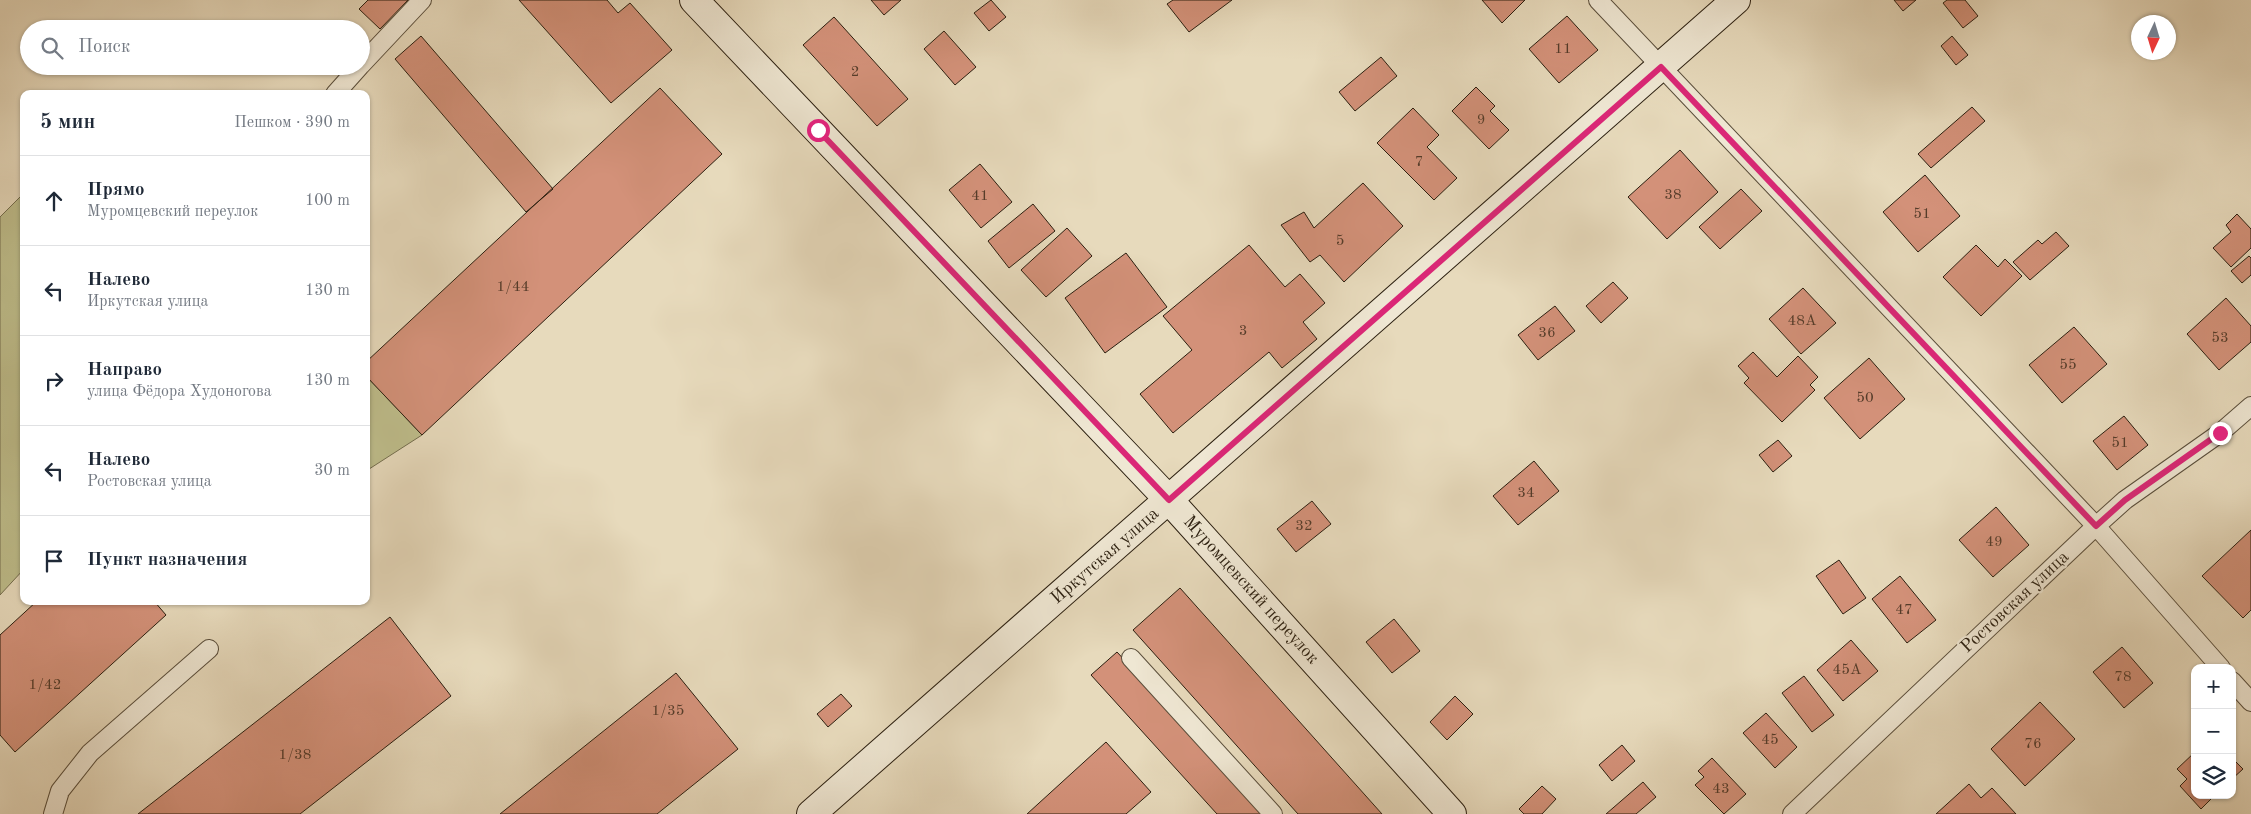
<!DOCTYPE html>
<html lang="ru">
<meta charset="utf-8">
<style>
body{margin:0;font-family:"Old Standard TT",serif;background:#f2f2f3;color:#1f2937}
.controls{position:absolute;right:15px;bottom:15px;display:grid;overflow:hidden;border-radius:10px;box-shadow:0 1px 4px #0004}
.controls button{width:45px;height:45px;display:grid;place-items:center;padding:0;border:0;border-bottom:1px solid #e0e1e3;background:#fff;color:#1f2937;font:25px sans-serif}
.compass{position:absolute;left:2131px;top:15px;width:45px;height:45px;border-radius:50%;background:#fff;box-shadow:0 1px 4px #0004;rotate:184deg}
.stop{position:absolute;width:15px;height:15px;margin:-11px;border:4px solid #db2777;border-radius:50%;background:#fff}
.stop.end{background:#db2777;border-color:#fff;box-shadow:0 1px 5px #0008}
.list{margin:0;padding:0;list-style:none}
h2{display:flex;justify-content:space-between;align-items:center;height:65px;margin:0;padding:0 20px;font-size:21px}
h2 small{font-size:16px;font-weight:400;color:#747a83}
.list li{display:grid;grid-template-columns:32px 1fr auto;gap:15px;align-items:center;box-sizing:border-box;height:90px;padding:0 20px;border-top:1px solid #e0e1e3}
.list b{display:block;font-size:19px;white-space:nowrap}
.list p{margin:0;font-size:16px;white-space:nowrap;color:#747a83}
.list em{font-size:16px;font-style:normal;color:#747a83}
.icon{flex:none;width:28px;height:28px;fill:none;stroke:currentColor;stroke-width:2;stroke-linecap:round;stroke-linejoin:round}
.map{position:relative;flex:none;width:2251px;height:814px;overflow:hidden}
.search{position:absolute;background:#fff;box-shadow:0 1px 4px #0004;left:20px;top:20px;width:350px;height:55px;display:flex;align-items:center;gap:12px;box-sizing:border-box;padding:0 18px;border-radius:28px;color:#747a83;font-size:19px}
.panel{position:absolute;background:#fff;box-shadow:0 1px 4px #0004;left:20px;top:90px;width:350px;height:515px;border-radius:10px}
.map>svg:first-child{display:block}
.green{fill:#bebd8b;stroke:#746e4e}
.building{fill:#d39179;stroke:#2b1f10}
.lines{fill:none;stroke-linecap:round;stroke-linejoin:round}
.lane-casing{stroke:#5a4e3b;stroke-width:20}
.secondary-casing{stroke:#2b1f10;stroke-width:30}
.lane{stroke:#efe7d3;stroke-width:18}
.secondary{stroke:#efe7d3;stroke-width:28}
.route{stroke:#db2777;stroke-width:6}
.labels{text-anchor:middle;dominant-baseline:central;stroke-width:4.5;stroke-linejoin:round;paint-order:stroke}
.number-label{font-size:15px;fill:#553c2a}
.street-label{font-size:18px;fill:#2b1f10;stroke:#efe7d3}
</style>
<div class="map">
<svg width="2251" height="814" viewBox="0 0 2251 814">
<rect width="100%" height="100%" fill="#e7dabc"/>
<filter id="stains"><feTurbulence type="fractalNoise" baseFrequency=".004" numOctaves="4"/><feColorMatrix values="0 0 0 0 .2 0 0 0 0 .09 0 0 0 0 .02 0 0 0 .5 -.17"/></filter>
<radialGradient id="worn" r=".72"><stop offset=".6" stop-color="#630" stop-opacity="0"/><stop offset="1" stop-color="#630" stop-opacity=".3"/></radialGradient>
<!-- green -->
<path class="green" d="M 24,193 L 24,569 L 0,595 L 0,217 Z
M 366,376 L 422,435 L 366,471 Z"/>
<!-- building -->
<path class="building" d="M 368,0 L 408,0 L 380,29 L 359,9 Z
M 519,0 L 607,0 L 618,13 L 630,3 L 672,50 L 611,103 Z
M 871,0 L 901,0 L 884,15 Z
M 991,0 L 1006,17 L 989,31 L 974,13 Z
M 1173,0 L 1232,0 L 1189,32 L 1167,4 Z
M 1482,0 L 1525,0 L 1502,23 Z
M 1894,0 L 1916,0 L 1903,11 Z
M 1947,0 L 1965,0 L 1978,16 L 1963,28 L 1943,3 Z
M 1567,16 L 1598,50 L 1559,83 L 1529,49 Z
M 834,17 L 908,99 L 877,126 L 803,45 Z
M 944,31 L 976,67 L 955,85 L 924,49 Z
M 421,36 L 553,189 L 526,212 L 395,59 Z
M 1952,36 L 1968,55 L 1956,65 L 1941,46 Z
M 1381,57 L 1397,76 L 1355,111 L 1339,92 Z
M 1476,87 L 1495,106 L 1490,111 L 1509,130 L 1489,149 L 1452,111 Z
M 660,88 L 722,154 L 422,435 L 366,376 L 366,362 Z
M 1972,107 L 1985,121 L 1931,168 L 1918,154 Z
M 1413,108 L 1439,135 L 1427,147 L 1457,178 L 1434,200 L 1377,143 Z
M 1680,150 L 1718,192 L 1667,239 L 1628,197 Z
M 980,164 L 1012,202 L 981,228 L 949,190 Z
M 1925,175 L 1960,216 L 1918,252 L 1883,212 Z
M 1363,183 L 1403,226 L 1344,282 L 1320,255 L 1310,262 L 1281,225 L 1304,212 L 1314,228 Z
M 1741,189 L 1762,211 L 1720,249 L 1699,227 Z
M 1033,204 L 1055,231 L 1009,268 L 988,241 Z
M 2237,214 L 2251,229 L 2251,248 L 2231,267 L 2213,248 L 2231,232 L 2226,225 Z
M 1067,228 L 1092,256 L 1046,297 L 1021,270 Z
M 2056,232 L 2069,246 L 2030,280 L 2013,262 L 2038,240 L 2042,244 Z
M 1249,245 L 1285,287 L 1300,274 L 1325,303 L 1303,322 L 1317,339 L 1282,368 L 1269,352 L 1173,433 L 1140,394 L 1192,350 L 1163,316 Z
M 1976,245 L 1998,267 L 2005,259 L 2022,276 L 1981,316 L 1943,277 Z
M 1126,253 L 1167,307 L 1105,353 L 1065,298 Z
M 2249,256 L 2251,258 L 2251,275 L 2242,283 L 2231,271 Z
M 1613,282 L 1628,298 L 1601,323 L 1586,306 Z
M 1803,288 L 1836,323 L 1801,354 L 1769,319 Z
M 2226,298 L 2251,326 L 2251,342 L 2219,370 L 2187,334 Z
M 1555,306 L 1575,331 L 1538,360 L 1518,335 Z
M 2074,327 L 2107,364 L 2062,403 L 2029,365 Z
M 1753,352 L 1777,377 L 1798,356 L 1818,377 L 1810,385 L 1815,390 L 1782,422 L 1744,383 L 1749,378 L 1738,366 Z
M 1869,358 L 1905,399 L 1860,439 L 1824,398 Z
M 2124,416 L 2148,445 L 2117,470 L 2093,441 Z
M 1778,440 L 1792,456 L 1773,472 L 1759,455 Z
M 1534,461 L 1559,491 L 1518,525 L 1493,496 Z
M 1312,501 L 1331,524 L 1296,552 L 1277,529 Z
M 1996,507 L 2029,545 L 1993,577 L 1959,540 Z
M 2251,530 L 2251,610 L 2243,618 L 2202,576 Z
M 1839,560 L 1866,598 L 1843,614 L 1816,576 Z
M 1900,576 L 1936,620 L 1907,643 L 1872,599 Z
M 1180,588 L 1382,814 L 1298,814 L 1133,630 Z
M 37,601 L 154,601 L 166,615 L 15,752 L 0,735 L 0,635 Z
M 390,617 L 451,696 L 300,814 L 138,814 Z
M 1394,619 L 1420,651 L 1392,673 L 1366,642 Z
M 1851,640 L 1878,671 L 1843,701 L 1817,670 Z
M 2122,647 L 2153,683 L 2124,708 L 2093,672 Z
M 1117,652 L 1267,814 L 1217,814 L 1091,675 Z
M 676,673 L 738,749 L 657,814 L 500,814 Z
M 1804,676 L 1834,715 L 1812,732 L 1782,693 Z
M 841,694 L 852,706 L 828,727 L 817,714 Z
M 1455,696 L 1473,714 L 1447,740 L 1430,722 Z
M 2040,702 L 2075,739 L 2025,786 L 1991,749 Z
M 1766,713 L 1797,747 L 1775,768 L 1743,733 Z
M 1106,742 L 1151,792 L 1126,814 L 1027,814 Z
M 1622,745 L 1635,761 L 1612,781 L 1599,765 Z
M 2195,752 L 2195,795 L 2215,795 L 2201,809 L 2180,786 L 2187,779 L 2177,769 Z
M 1712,758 L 1746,794 L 1724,814 L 1695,785 L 1704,777 L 1698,771 Z
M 2232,758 L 2243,769 L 2232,779 Z
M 1643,782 L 1656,797 L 1636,814 L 1606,814 Z
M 1969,784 L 1981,798 L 1992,788 L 2016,814 L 1936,814 Z
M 1542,786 L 1556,799 L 1542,814 L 1524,814 L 1519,809 Z"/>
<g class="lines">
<defs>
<path id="lane" d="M 1598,0 L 2096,526 L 2221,668
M 361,65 L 422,0
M 335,94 L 360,66
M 1131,658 L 1273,814
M 2232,681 L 2251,702
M 53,814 L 60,791 L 90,753 L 209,649
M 1792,814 L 2096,526 L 2125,500 L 2220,433 L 2251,406"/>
<path id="secondary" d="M 694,0 L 1169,500 L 1452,814
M 811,814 L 1736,0"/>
</defs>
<!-- lane casing -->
<use href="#lane" class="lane-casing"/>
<!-- secondary casing -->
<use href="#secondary" class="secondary-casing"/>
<!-- lane -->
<use href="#lane" class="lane"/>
<!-- secondary -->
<use href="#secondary" class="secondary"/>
</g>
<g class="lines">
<!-- route -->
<path class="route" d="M 818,130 L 1169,500 L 1661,67 L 2096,526 L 2125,500 L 2220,433"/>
</g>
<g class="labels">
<!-- number labels -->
<g class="number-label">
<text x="1563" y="49">11</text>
<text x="855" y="72">2</text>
<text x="1481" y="120">9</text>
<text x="1419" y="162">7</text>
<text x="1673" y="195">38</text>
<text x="980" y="196">41</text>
<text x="1922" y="214">51</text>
<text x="1340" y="241">5</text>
<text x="513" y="287">1/44</text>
<text x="1802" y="321">48А</text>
<text x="1243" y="331">3</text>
<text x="1547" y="333">36</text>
<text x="2220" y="338">53</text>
<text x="2068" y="365">55</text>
<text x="1865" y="398">50</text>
<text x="2120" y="443">51</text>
<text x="1526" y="493">34</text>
<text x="1304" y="526">32</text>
<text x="1994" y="542">49</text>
<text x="1904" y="610">47</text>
<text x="1847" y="670">45А</text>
<text x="2123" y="677">78</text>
<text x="45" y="685">1/42</text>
<text x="668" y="711">1/35</text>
<text x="1770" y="740">45</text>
<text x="2033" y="744">76</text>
<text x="295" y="755">1/38</text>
<text x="1721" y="789">43</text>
</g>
<!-- street labels -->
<g class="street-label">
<text transform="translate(1105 556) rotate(-41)">Иркутская улица</text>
<text transform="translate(1251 590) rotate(48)">Муромцевский переулок</text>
<text transform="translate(2015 602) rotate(-43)">Ростовская улица</text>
</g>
</g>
<rect width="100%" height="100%" filter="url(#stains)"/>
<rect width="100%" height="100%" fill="url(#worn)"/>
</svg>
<div class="controls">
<button>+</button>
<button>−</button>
<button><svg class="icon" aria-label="layers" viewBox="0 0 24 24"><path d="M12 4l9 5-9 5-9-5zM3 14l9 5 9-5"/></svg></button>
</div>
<svg class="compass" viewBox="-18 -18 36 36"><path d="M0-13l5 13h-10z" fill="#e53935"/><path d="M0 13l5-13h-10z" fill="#747a83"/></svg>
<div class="stop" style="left:818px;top:130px"></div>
<div class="stop end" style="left:2220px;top:433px"></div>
<div class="search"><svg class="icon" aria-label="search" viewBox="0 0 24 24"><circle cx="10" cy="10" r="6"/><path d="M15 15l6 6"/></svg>Поиск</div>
<section class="panel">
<h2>5 мин<small>Пешком · 390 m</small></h2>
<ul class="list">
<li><svg class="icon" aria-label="ahead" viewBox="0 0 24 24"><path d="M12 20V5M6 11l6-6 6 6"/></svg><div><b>Прямо</b><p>Муромцевский переулок</p></div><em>100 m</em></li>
<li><svg class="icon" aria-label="left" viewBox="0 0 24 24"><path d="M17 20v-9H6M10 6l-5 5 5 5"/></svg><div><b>Налево</b><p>Иркутская улица</p></div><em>130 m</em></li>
<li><svg class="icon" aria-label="right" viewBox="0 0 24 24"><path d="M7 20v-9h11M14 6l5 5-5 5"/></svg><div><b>Направо</b><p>улица Фёдора Худоногова</p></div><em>130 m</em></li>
<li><svg class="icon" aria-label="left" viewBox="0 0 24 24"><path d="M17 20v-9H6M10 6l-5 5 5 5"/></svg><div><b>Налево</b><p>Ростовская улица</p></div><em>30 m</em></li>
<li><svg class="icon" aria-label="arrive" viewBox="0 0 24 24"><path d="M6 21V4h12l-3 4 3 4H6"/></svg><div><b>Пункт назначения</b></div></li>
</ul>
</section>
</div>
